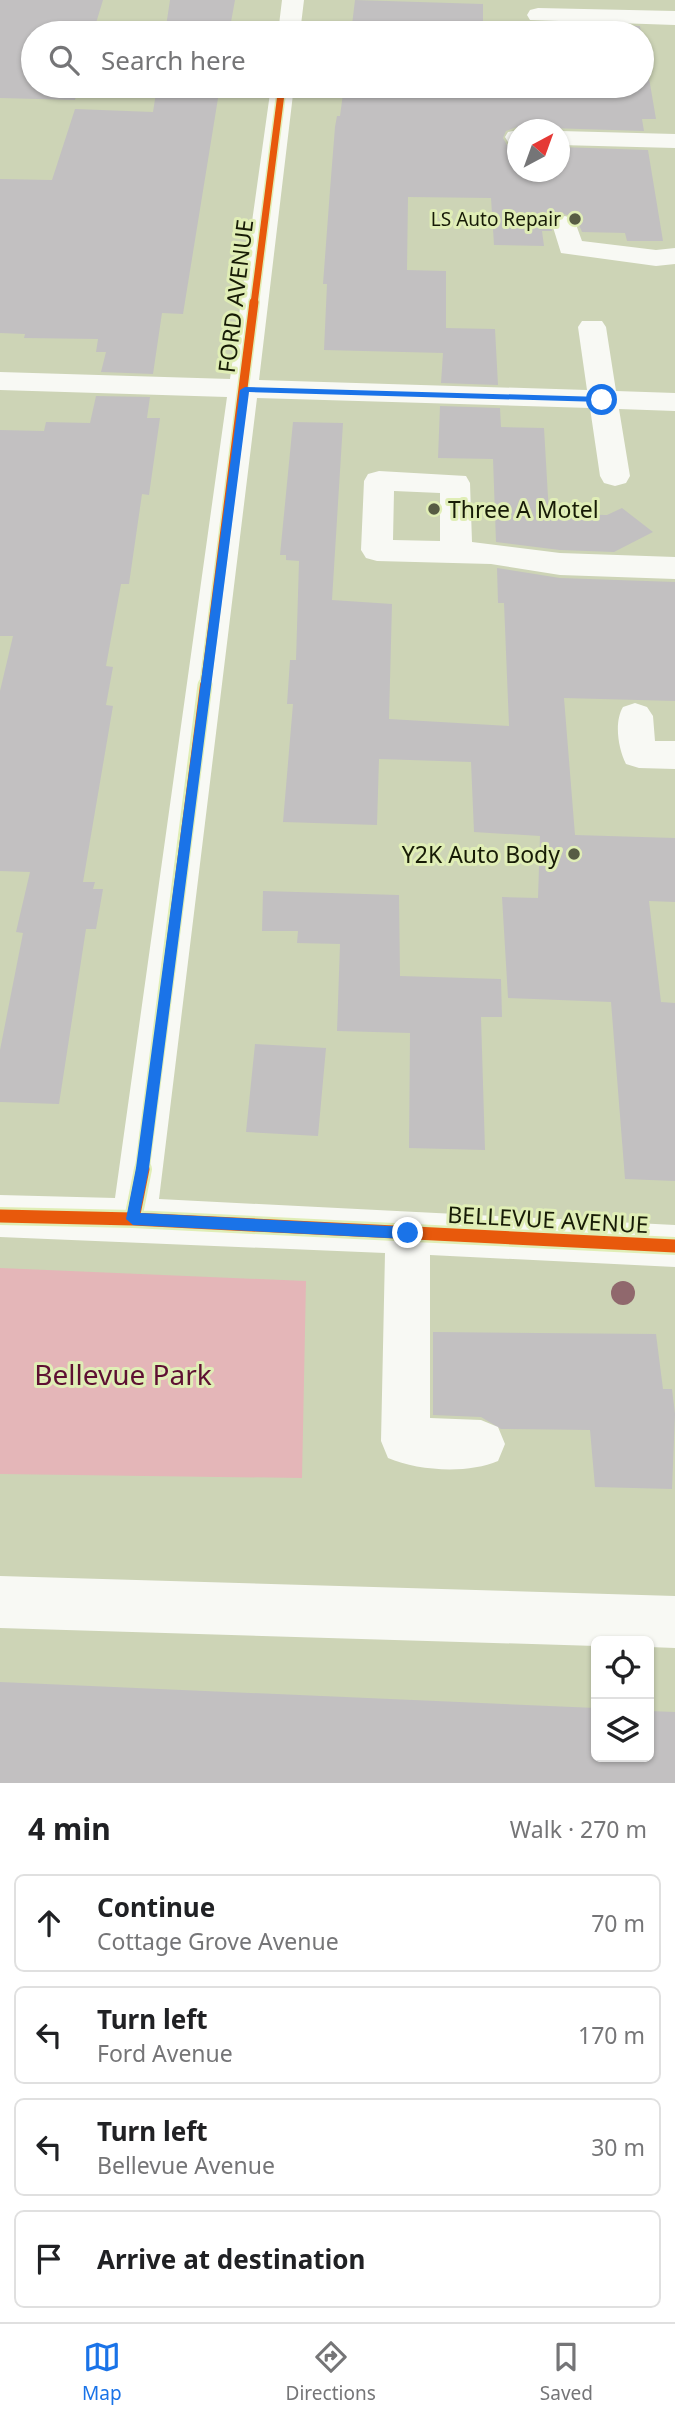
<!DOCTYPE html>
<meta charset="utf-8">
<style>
body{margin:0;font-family:"Noto Sans",sans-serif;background:#f2f2f2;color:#202124}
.controls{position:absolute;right:21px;bottom:21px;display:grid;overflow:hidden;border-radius:10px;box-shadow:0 2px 5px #0004}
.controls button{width:63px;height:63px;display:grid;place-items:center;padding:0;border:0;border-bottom:2px solid #e0e0e0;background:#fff;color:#202124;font:35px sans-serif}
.compass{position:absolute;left:507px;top:119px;width:63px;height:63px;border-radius:50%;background:#fff;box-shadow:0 2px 5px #0004;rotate:41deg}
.stop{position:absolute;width:21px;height:21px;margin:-16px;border:5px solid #1a73e8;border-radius:50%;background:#fff}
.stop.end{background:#1a73e8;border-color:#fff;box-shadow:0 2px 7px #0008}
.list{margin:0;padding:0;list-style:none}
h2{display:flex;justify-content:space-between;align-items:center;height:91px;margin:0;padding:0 28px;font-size:30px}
h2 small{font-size:23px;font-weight:400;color:#757577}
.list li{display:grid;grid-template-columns:46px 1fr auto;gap:21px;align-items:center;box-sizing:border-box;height:98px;margin:0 14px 14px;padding:0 14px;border:2px solid #e0e0e0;border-radius:10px}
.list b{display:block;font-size:26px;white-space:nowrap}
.list p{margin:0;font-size:23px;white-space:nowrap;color:#757577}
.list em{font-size:23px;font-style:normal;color:#757577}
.icon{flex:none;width:38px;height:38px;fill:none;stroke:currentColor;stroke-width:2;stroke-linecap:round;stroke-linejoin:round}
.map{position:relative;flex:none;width:675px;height:1783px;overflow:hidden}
.search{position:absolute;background:#fff;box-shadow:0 2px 5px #0004;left:21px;right:21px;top:21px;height:77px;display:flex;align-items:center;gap:18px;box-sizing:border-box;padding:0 24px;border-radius:38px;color:#757577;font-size:26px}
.sheet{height:539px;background:#fff}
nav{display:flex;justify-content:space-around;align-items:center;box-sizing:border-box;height:98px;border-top:2px solid #e0e0e0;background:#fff;font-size:19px;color:#757577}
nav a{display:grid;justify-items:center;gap:4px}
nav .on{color:#1a73e8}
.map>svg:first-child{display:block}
.green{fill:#e4b6b8}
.building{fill:#c2c0c1}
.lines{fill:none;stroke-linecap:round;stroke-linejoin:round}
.minor{fill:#f8f9f4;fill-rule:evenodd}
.cycleway-far3-casing{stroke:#e0eeb6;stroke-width:10}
.cycleway-far2-casing{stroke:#e0eeb6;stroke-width:12}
.cycleway-far1-casing{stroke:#e0eeb6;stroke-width:15}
.cycleway-casing{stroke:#e0eeb6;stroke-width:18}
.cycleway-far3{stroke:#e8590c;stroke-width:7}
.cycleway-far2{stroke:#e8590c;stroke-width:9}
.cycleway-far1{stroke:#e8590c;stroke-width:10}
.cycleway{stroke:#e8590c;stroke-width:13}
.tree{fill:#90686d}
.route{fill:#1a73e8}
.poi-dot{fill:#575c44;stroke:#e0eeb6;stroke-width:2.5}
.labels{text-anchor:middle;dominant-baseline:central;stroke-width:6;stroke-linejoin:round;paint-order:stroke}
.far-poi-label{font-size:19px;fill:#171b06;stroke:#e0eeb6;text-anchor:end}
.street-label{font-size:23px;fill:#171b06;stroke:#e0eeb6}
.poi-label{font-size:23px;fill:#171b06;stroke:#e0eeb6;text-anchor:start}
.near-park-label{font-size:28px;fill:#5e1032;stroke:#e0eeb6}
</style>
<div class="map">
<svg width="675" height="1783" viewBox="0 0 675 1783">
<rect width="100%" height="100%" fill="#cdd4b6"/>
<!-- green -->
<path class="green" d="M 0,1268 L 306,1281 L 302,1478 L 0,1474 Z"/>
<!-- building -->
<path class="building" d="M 0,0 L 103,0 L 93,33 L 33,33 L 33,86 L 79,86 L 75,100 L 0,98 Z
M 170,0 L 235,0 L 229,33 L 165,33 Z
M 355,0 L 483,4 L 483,22 L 640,26 L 641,33 L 351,33 Z
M 642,37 L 656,119 L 642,119 L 644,131 L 517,127 L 506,131 L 503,138 L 507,145 L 517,147 L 517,172 L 559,172 L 559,147 L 648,150 L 663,241 L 627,241 L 625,233 L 582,232 L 576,218 L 564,214 L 550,222 L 552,231 L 542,231 L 544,246 L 494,245 L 491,198 L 408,197 L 407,270 L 446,271 L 446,328 L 495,329 L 498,385 L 441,383 L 443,353 L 324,350 L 327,284 L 323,284 L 330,190 L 335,127 L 337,116 L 340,116 L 344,86 L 642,86 Z
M 157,86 L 220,86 L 183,314 L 162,313 L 153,374 L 101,372 L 106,352 L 96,352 L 98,339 L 24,338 L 25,334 L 0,333 L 0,179 L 52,180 L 75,109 L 153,112 Z
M 96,396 L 150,397 L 147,418 L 160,418 L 149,495 L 142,494 L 129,584 L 121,584 L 106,666 L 113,667 L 106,705 L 113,706 L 83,882 L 95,882 L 93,889 L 103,889 L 96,929 L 86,929 L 59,1104 L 0,1102 L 0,1050 L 23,933 L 16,932 L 30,872 L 0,871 L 0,691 L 13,636 L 0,636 L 0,430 L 44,431 L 46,422 L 90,423 Z
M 440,406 L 500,408 L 501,427 L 544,428 L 549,514 L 607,515 L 622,508 L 653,532 L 614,552 L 560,550 L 496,542 L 493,459 L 438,458 Z
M 293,422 L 343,423 L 332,600 L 392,604 L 389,719 L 509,726 L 504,603 L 498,603 L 497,568 L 560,578 L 675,582 L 675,701 L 564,698 L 575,835 L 675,838 L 675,902 L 649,901 L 661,1002 L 675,1003 L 675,1181 L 625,1179 L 611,1002 L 508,998 L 502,897 L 538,898 L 540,836 L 474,832 L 471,762 L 379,759 L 377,825 L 283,822 L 293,704 L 287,704 L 290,660 L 296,660 L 299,561 L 286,560 L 286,555 L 280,555 Z
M 263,891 L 399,895 L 400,976 L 501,979 L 502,1017 L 481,1017 L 485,1150 L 409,1148 L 410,1033 L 337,1031 L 340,944 L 297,943 L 298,931 L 262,931 Z
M 255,1044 L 326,1048 L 318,1136 L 246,1132 Z
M 433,1332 L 656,1334 L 663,1389 L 672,1389 L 675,1414 L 672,1489 L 595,1487 L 590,1430 L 501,1429 L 481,1417 L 433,1415 Z
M 0,1682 L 596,1708 L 596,1757 L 649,1757 L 649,1711 L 675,1712 L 675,1783 L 0,1783 Z"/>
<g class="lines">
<!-- minor -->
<path class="minor" d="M 282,0 L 304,0 L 300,33 L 278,33 Z
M 538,8 L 675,11 L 675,25 L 530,20 L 527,15 L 530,10 Z
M 271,86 L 294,86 L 259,380 L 587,390 L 578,327 L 582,321 L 602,321 L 606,327 L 616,391 L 675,393 L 675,411 L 619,409 L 630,476 L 626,483 L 615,486 L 604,483 L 600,476 L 590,408 L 257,398 L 159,1199 L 675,1225 L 675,1267 L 430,1255 L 430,1418 L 481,1420 L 498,1427 L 505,1444 L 498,1461 C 468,1474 418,1471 388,1458 L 381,1441 L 385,1253 L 0,1237 L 0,1195 L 115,1198 L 227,397 L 0,390 L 0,372 L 230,379 Z
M 518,130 L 518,144 L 508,142 L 505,137 L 508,132 Z
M 560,131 L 675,134 L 675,148 L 560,145 Z
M 565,216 L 574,219 L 582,241 L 656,250 L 675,248 L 675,264 L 656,266 L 561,253 L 552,224 L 556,219 Z
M 379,471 L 466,476 L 470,483 L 472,542 L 560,553 L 675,557 L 675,579 L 560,575 L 491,564 L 377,561 L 366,558 L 361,550 L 364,481 L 368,474 ZM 394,491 L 440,493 L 440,541 L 393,540 Z
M 635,703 L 647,707 L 653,716 L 655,741 L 675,741 L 675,769 L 639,768 L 626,764 C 618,748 614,722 623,707 Z
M 0,1576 L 675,1596 L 675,1648 L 649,1647 L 649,1641 L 596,1641 L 596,1646 L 0,1628 Z"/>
<defs>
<path id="cycleway-far3" d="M 254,304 L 282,86"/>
<path id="cycleway-far2" d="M 205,686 L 254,302"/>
<path id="cycleway-far1" d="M 142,1171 L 205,685"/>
<path id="cycleway" d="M 0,1216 L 133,1219 L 675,1246
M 133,1219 L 143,1169"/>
</defs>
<!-- cycleway-far3 casing -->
<use href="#cycleway-far3" class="cycleway-far3-casing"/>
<!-- cycleway-far2 casing -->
<use href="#cycleway-far2" class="cycleway-far2-casing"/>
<!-- cycleway-far1 casing -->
<use href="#cycleway-far1" class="cycleway-far1-casing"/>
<!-- cycleway casing -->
<use href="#cycleway" class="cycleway-casing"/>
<!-- cycleway-far3 -->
<use href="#cycleway-far3" class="cycleway-far3"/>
<!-- cycleway-far2 -->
<use href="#cycleway-far2" class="cycleway-far2"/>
<!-- cycleway-far1 -->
<use href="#cycleway-far1" class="cycleway-far1"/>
<!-- cycleway -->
<use href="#cycleway" class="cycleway"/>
</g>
<!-- trees -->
<circle class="tree" cx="623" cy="1293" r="12"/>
<!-- route -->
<path class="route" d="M 245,387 L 602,397 L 606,400 L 602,402 L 249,392 L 149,1168 L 140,1213 L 408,1227 L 414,1233 L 408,1239 L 133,1225 L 126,1219 L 136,1168 L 240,390 Z"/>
<!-- markers -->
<g class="poi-dot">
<circle cx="575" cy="219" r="7"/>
<circle cx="434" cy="509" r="7"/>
<circle cx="574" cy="854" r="7"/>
</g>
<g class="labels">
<!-- far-poi labels -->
<g class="far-poi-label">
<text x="561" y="219">LS Auto Repair</text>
</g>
<!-- street labels -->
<g class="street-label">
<text transform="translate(235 296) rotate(-83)">FORD AVENUE</text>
<text transform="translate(548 1219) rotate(3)">BELLEVUE AVENUE</text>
</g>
<!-- poi labels -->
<g class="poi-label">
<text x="448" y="509">Three A Motel</text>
<text x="560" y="854" text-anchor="end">Y2K Auto Body</text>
</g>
<!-- near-park labels -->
<g class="near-park-label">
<text x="123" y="1374">Bellevue Park</text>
</g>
</g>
</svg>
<div class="controls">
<button><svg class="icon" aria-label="locate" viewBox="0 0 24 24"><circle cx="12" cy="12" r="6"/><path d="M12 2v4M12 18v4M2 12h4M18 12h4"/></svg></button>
<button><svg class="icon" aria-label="layers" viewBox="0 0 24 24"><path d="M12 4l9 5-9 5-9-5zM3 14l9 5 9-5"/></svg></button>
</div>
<svg class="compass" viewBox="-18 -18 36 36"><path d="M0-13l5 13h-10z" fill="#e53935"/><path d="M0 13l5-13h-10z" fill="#757577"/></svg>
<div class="stop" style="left:602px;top:400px"></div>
<div class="stop end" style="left:408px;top:1233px"></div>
<div class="search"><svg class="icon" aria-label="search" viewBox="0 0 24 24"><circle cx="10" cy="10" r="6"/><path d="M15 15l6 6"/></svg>Search here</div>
</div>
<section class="sheet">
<h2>4 min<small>Walk · 270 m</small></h2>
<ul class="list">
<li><svg class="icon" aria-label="ahead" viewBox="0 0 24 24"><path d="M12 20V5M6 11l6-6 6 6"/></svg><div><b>Continue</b><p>Cottage Grove Avenue</p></div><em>70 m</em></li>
<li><svg class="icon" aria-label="left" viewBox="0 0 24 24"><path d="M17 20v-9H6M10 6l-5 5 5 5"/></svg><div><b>Turn left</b><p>Ford Avenue</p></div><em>170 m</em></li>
<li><svg class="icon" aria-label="left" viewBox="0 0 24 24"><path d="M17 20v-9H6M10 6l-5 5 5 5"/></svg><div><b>Turn left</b><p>Bellevue Avenue</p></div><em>30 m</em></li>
<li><svg class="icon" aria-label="arrive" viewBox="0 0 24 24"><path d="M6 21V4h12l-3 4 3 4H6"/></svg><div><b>Arrive at destination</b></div></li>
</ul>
</section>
<nav>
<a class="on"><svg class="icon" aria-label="map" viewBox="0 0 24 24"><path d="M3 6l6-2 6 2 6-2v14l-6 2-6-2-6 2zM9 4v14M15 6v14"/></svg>Map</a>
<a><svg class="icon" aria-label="directions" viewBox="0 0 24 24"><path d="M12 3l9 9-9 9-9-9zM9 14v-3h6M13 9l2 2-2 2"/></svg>Directions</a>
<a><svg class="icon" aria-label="saved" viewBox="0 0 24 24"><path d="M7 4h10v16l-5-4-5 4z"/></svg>Saved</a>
</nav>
